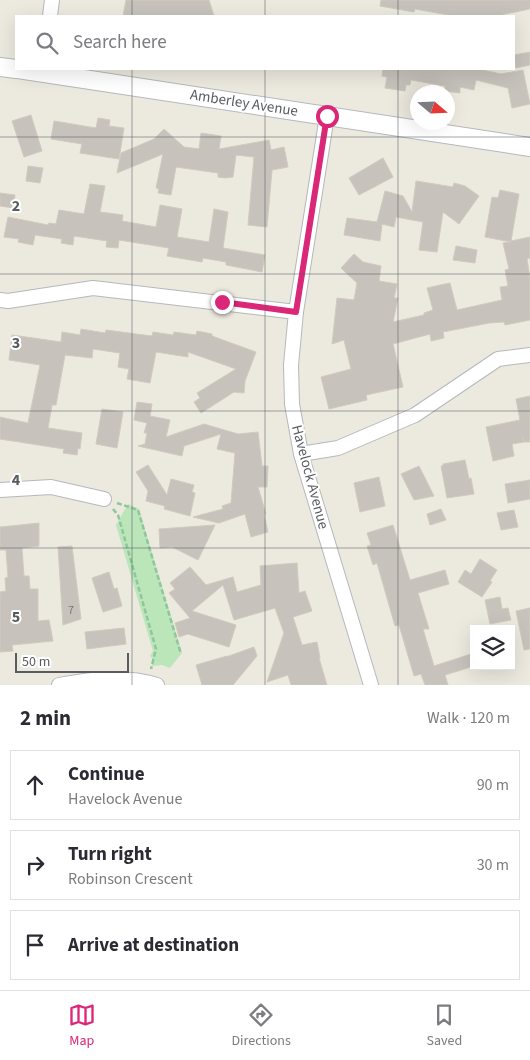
<!DOCTYPE html>
<meta charset="utf-8">
<style>
body{margin:0;font-family:"Source Sans 3",sans-serif;background:#f2f2f3;color:#2b2b33}
.controls{position:absolute;right:15px;bottom:15px;display:grid;overflow:hidden;border-radius:0px;box-shadow:0 5px 20px #0002}
.controls button{width:45px;height:45px;display:grid;place-items:center;padding:0;border:0;border-bottom:1px solid #e1e1e2;background:#fff;color:#2b2b33;font:25px sans-serif}
.compass{position:absolute;left:410px;top:85px;width:45px;height:45px;border-radius:50%;background:#fff;box-shadow:0 5px 20px #0002;rotate:109deg}
.scale{position:absolute;left:15px;bottom:12px;width:114px;box-sizing:border-box;padding-left:5px;border:2px solid #585c61;border-top:0;font-size:14px;line-height:18px;white-space:nowrap;color:#585c61;-webkit-text-stroke:4px #fff;paint-order:stroke}
.stop{position:absolute;width:15px;height:15px;margin:-11px;border:4px solid #db2777;border-radius:50%;background:#fff}
.stop.end{background:#db2777;border-color:#fff;box-shadow:0 1px 5px #0008}
.list{margin:0;padding:0;list-style:none}
h2{display:flex;justify-content:space-between;align-items:center;height:65px;margin:0;padding:0 20px;font-size:21px}
h2 small{font-size:16px;font-weight:400;color:#7c7c81}
.list li{display:grid;grid-template-columns:32px 1fr auto;gap:15px;align-items:center;box-sizing:border-box;height:70px;margin:0 10px 10px;padding:0 10px;border:1px solid #e1e1e2;border-radius:0px}
.list b{display:block;font-size:19px;white-space:nowrap}
.list p{margin:0;font-size:16px;white-space:nowrap;color:#7c7c81}
.list em{font-size:16px;font-style:normal;color:#7c7c81}
.icon{flex:none;width:28px;height:28px;fill:none;stroke:currentColor;stroke-width:2;stroke-linecap:round;stroke-linejoin:round}
.map{position:relative;flex:none;width:530px;height:685px;overflow:hidden}
.search{position:absolute;background:#fff;box-shadow:0 5px 20px #0002;left:15px;right:15px;top:15px;height:55px;display:flex;align-items:center;gap:12px;box-sizing:border-box;padding:0 18px;border-radius:0px;color:#7c7c81;font-size:19px}
.sheet{height:305px;background:#fff}
nav{display:flex;justify-content:space-around;align-items:center;box-sizing:border-box;height:70px;border-top:1px solid #e1e1e2;background:#fff;font-size:14px;color:#7c7c81}
nav a{display:grid;justify-items:center;gap:2px}
nav .on{color:#db2777}
.map>svg:first-child{display:block}
.green{fill:#bae6b9}
.building{fill:#c7c3bc;stroke:#d1cabd}
.lines{fill:none;stroke-linecap:round;stroke-linejoin:round}
.minor-casing{stroke:#b5b8bd;stroke-width:16}
.tertiary-casing{stroke:#b5b8bd;stroke-width:20}
.path{stroke:#90c59d;stroke-width:2.5;stroke-dasharray:5 2.5;stroke-linecap:butt}
.minor{stroke:#fff;stroke-width:14}
.tertiary{stroke:#fff;stroke-width:18}
.route{stroke:#db2777;stroke-width:6}
.grid{fill:none;stroke:#585c61;stroke-width:1;stroke-opacity:0.55}
.labels{text-anchor:middle;dominant-baseline:central;stroke-width:4;stroke-linejoin:round;paint-order:stroke}
.number-label{font-size:12px;fill:#747678}
.street-label{font-size:15px;fill:#585c61;stroke:#fff}
.grid-label{font-size:16px;text-anchor:middle;font-weight:bold;fill:#585c61;stroke:#fff;stroke-width:4;stroke-linejoin:round;paint-order:stroke}
</style>
<div class="map">
<svg width="530" height="685" viewBox="0 0 530 685">
<rect width="100%" height="100%" fill="#ece9df"/>
<!-- green -->
<path class="green" d="M 128,504 L 139,509 L 182,653 L 170,668 L 162,665 L 152,666 L 152,658 L 150,656 L 153,651 L 116,525 Z"/>
<!-- building -->
<path class="building" d="M 126,0 L 209,0 L 214,16 L 123,16 Z
M 381,0 L 530,0 L 530,9 L 496,16 L 454,16 L 415,9 L 414,12 L 380,6 Z
M 530,52 L 530,65 L 516,68 L 514,55 Z
M 383,69 L 478,69 L 501,74 L 523,70 L 530,104 L 512,108 L 508,88 L 476,80 L 474,90 L 460,87 L 460,93 L 445,91 L 445,86 L 411,80 L 410,85 L 406,85 L 405,91 L 385,88 L 387,77 L 382,76 Z
M 31,115 L 42,151 L 24,157 L 12,121 Z
M 98,118 L 110,120 L 109,126 L 124,128 L 119,159 L 80,153 L 82,144 L 51,139 L 54,121 L 96,128 Z
M 164,129 L 184,147 L 199,149 L 201,133 L 221,136 L 219,149 L 269,140 L 271,150 L 284,147 L 288,167 L 272,170 L 267,227 L 248,225 L 254,157 L 236,155 L 233,177 L 225,178 L 218,177 L 218,173 L 176,167 L 171,195 L 158,193 L 159,189 L 156,188 L 163,154 L 117,173 L 121,153 L 154,139 Z
M 383,158 L 393,177 L 359,195 L 349,178 Z
M 28,166 L 43,168 L 40,183 L 26,181 Z
M 416,181 L 453,187 L 454,183 L 465,186 L 479,196 L 459,224 L 443,212 L 437,252 L 419,250 L 423,222 L 396,217 L 394,227 L 382,224 L 380,241 L 344,235 L 347,218 L 377,222 L 385,191 L 403,196 L 412,212 Z
M 90,184 L 105,186 L 100,212 L 123,215 L 122,221 L 156,227 L 160,205 L 182,209 L 177,237 L 209,242 L 214,209 L 228,212 L 223,248 L 265,255 L 262,272 L 226,265 L 226,262 L 203,258 L 202,262 L 167,256 L 169,248 L 119,240 L 118,248 L 106,247 L 107,241 L 74,236 L 73,245 L 61,243 L 62,239 L 35,235 L 33,245 L 18,242 L 19,239 L 4,237 L 8,217 L 48,225 L 49,223 L 56,224 L 59,210 L 84,214 Z
M 500,190 L 519,194 L 511,241 L 530,237 L 530,258 L 527,259 L 530,278 L 530,320 L 505,325 L 504,322 L 489,323 L 443,332 L 444,338 L 431,341 L 430,334 L 393,344 L 403,387 L 366,395 L 367,400 L 329,409 L 321,377 L 351,369 L 344,340 L 332,344 L 337,298 L 354,300 L 357,283 L 341,268 L 354,254 L 363,262 L 381,266 L 379,281 L 397,284 L 394,298 L 398,298 L 393,322 L 424,315 L 424,313 L 433,310 L 427,288 L 440,285 L 450,283 L 457,310 L 502,300 L 500,287 L 508,286 L 505,270 L 509,269 L 503,243 L 511,242 L 485,237 L 492,197 L 498,198 Z
M 0,193 L 15,195 L 13,208 L 0,206 Z
M 456,246 L 477,250 L 475,263 L 453,260 Z
M 81,329 L 105,333 L 106,330 L 152,336 L 153,332 L 173,335 L 174,332 L 196,335 L 197,331 L 212,334 L 212,336 L 256,352 L 245,381 L 244,393 L 234,392 L 201,413 L 194,402 L 200,398 L 197,393 L 236,369 L 188,352 L 188,357 L 156,352 L 150,383 L 127,379 L 129,369 L 118,367 L 120,353 L 93,349 L 92,358 L 65,355 L 56,405 L 52,405 L 48,428 L 82,433 L 80,449 L 78,448 L 77,455 L 63,453 L 64,449 L 0,439 L 0,417 L 28,423 L 40,365 L 9,360 L 12,335 L 61,342 L 62,332 L 80,335 Z
M 530,396 L 530,442 L 524,442 L 522,435 L 524,442 L 512,444 L 514,456 L 493,461 L 486,427 L 520,420 L 516,399 Z
M 137,402 L 152,404 L 150,416 L 170,420 L 166,437 L 204,424 L 238,434 L 258,432 L 262,466 L 268,466 L 267,487 L 258,487 L 266,514 L 264,514 L 268,532 L 251,537 L 245,514 L 219,523 L 193,517 L 223,509 L 222,506 L 231,503 L 235,453 L 217,449 L 221,434 L 184,446 L 182,456 L 138,446 L 145,444 L 147,433 L 144,433 L 147,423 L 134,420 Z
M 102,409 L 123,412 L 117,448 L 96,444 Z
M 465,460 L 469,479 L 471,478 L 474,494 L 447,498 L 441,466 L 443,466 L 443,464 Z
M 148,465 L 167,495 L 171,479 L 194,485 L 192,492 L 195,493 L 190,516 L 164,509 L 165,506 L 146,501 L 148,491 L 136,472 Z
M 419,466 L 434,496 L 414,500 L 401,474 Z
M 379,477 L 385,506 L 360,512 L 354,483 Z
M 530,480 L 530,499 L 508,503 L 505,484 Z
M 441,509 L 446,520 L 430,525 L 427,514 Z
M 514,510 L 518,527 L 501,530 L 497,513 Z
M 39,523 L 39,546 L 22,548 L 24,576 L 29,576 L 30,589 L 38,589 L 38,621 L 49,620 L 53,641 L 12,645 L 13,651 L 0,652 L 0,592 L 6,591 L 5,578 L 8,577 L 6,550 L 0,550 L 0,527 Z
M 215,525 L 198,560 L 172,547 L 160,548 L 159,529 Z
M 393,525 L 410,580 L 445,570 L 449,584 L 418,593 L 429,629 L 423,629 L 434,666 L 474,653 L 474,666 L 445,675 L 448,685 L 425,685 L 421,674 L 414,676 L 399,625 L 395,626 L 377,563 L 373,565 L 367,546 L 371,545 L 367,533 Z
M 72,546 L 81,619 L 63,625 L 58,547 Z
M 480,559 L 497,570 L 490,581 L 492,582 L 482,597 L 458,582 L 465,570 L 471,574 Z
M 297,563 L 299,593 L 305,591 L 312,611 L 293,617 L 302,645 L 317,642 L 320,658 L 319,658 L 327,685 L 291,685 L 288,675 L 267,682 L 284,633 L 275,608 L 234,620 L 223,585 L 192,611 L 236,625 L 229,647 L 188,634 L 179,637 L 175,623 L 190,618 L 169,593 L 175,589 L 170,583 L 190,567 L 206,585 L 233,577 L 237,592 L 261,585 L 260,566 Z
M 109,572 L 114,589 L 117,588 L 122,606 L 103,612 L 92,578 Z
M 500,597 L 502,609 L 508,608 L 511,620 L 490,624 L 485,600 Z
M 530,608 L 530,649 L 524,650 L 516,611 Z
M 124,628 L 126,644 L 87,649 L 85,632 Z
M 254,647 L 257,656 L 233,685 L 202,685 L 196,665 L 227,656 L 226,657 Z"/>
<g class="lines">
<defs>
<path id="minor" d="M 50,16 L 52,0
M 327,116 L 296,312 L 291,365 L 292,404 L 301,454 L 371,685
M 0,300 L 8,301 L 93,288 L 296,312
M 301,454 L 338,448 L 415,415 L 498,359 L 530,355
M 0,490 L 51,487 L 104,499
M 59,685 C 91,679 126,675 157,685"/>
<path id="tertiary" d="M 0,67 L 16,69
M 18,69 L 530,147"/>
</defs>
<!-- minor casing -->
<use href="#minor" class="minor-casing"/>
<!-- tertiary casing -->
<use href="#tertiary" class="tertiary-casing"/>
<!-- path -->
<path class="path" d="M 117,503 L 138,510 L 181,654
M 113,509 L 118,515 L 156,649 L 151,669"/>
<!-- minor -->
<use href="#minor" class="minor"/>
<!-- tertiary -->
<use href="#tertiary" class="tertiary"/>
</g>
<g class="lines">
<!-- route -->
<path class="route" d="M 222,302 L 296,312 L 327,116"/>
</g>
<!-- grid -->
<path class="grid" d="M 132,0 L 132,16M 265,0 L 265,16M 398,0 L 398,16M 132,69 L 132,685M 265,69 L 265,685M 398,69 L 398,685M 0,137 L 530,137M 0,274 L 530,274M 0,411 L 530,411M 0,548 L 530,548"/>
<g class="labels">
<!-- number labels -->
<g class="number-label">
<text x="71" y="610">7</text>
</g>
<!-- street labels -->
<g class="street-label">
<text transform="translate(244 103) rotate(9)">Amberley Avenue</text>
<text transform="translate(310 477) rotate(75)">Havelock Avenue</text>
</g>
</g>
<g class="grid-label">
<text x="16" y="211">2</text>
<text x="16" y="348">3</text>
<text x="16" y="485">4</text>
<text x="16" y="622">5</text>
</g>
</svg>
<div class="controls">
<button><svg class="icon" aria-label="layers" viewBox="0 0 24 24"><path d="M12 4l9 5-9 5-9-5zM3 14l9 5 9-5"/></svg></button>
</div>
<svg class="compass" viewBox="-18 -18 36 36"><path d="M0-13l5 13h-10z" fill="#e53935"/><path d="M0 13l5-13h-10z" fill="#7c7c81"/></svg>
<div class="scale">50 m</div>
<div class="stop" style="left:327px;top:116px"></div>
<div class="stop end" style="left:222px;top:302px"></div>
<div class="search"><svg class="icon" aria-label="search" viewBox="0 0 24 24"><circle cx="10" cy="10" r="6"/><path d="M15 15l6 6"/></svg>Search here</div>
</div>
<section class="sheet">
<h2>2 min<small>Walk · 120 m</small></h2>
<ul class="list">
<li><svg class="icon" aria-label="ahead" viewBox="0 0 24 24"><path d="M12 20V5M6 11l6-6 6 6"/></svg><div><b>Continue</b><p>Havelock Avenue</p></div><em>90 m</em></li>
<li><svg class="icon" aria-label="right" viewBox="0 0 24 24"><path d="M7 20v-9h11M14 6l5 5-5 5"/></svg><div><b>Turn right</b><p>Robinson Crescent</p></div><em>30 m</em></li>
<li><svg class="icon" aria-label="arrive" viewBox="0 0 24 24"><path d="M6 21V4h12l-3 4 3 4H6"/></svg><div><b>Arrive at destination</b></div></li>
</ul>
</section>
<nav>
<a class="on"><svg class="icon" aria-label="map" viewBox="0 0 24 24"><path d="M3 6l6-2 6 2 6-2v14l-6 2-6-2-6 2zM9 4v14M15 6v14"/></svg>Map</a>
<a><svg class="icon" aria-label="directions" viewBox="0 0 24 24"><path d="M12 3l9 9-9 9-9-9zM9 14v-3h6M13 9l2 2-2 2"/></svg>Directions</a>
<a><svg class="icon" aria-label="saved" viewBox="0 0 24 24"><path d="M7 4h10v16l-5-4-5 4z"/></svg>Saved</a>
</nav>
